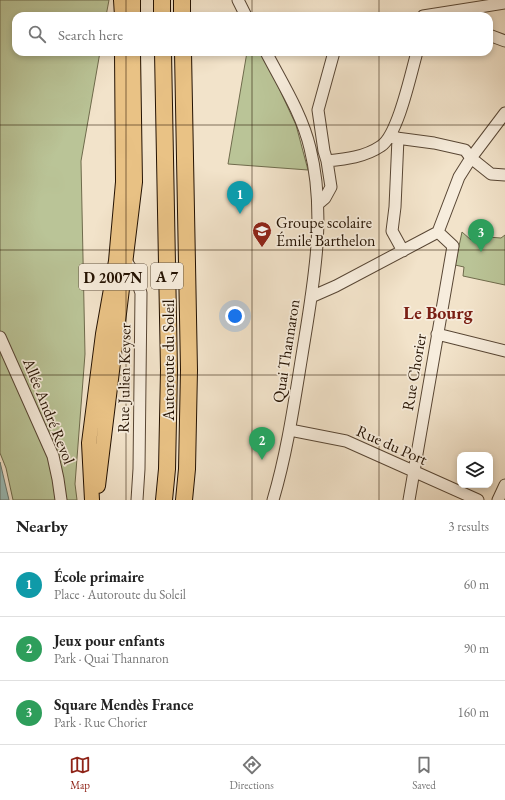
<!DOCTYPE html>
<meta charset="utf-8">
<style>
body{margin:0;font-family:"EB Garamond",serif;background:#f2f2f2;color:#222}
.controls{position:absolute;right:12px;bottom:12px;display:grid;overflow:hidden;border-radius:8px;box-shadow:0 2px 6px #0003}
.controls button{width:36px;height:36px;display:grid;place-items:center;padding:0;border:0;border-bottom:1px solid #e0e0e0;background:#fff;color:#222;font:20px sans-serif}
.you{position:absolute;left:235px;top:316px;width:14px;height:14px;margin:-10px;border:3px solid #fff;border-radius:50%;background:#1a73e8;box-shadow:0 0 0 6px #1a73e833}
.badge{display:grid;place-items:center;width:26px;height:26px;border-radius:50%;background:#8f2418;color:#fff;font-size:13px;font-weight:700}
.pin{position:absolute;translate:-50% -33px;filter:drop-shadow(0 1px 2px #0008)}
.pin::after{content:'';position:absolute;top:21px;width:14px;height:12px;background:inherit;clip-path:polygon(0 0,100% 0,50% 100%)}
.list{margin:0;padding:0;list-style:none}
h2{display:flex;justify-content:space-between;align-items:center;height:52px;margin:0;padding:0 16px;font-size:17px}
h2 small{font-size:13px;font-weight:400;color:#767676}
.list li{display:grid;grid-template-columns:26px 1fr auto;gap:12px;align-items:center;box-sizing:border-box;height:64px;padding:0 16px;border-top:1px solid #e0e0e0}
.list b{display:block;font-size:15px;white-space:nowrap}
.list p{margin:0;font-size:13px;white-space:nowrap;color:#767676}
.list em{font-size:13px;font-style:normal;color:#767676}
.icon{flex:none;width:22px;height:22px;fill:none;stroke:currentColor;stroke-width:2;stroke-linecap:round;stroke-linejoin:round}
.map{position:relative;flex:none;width:505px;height:500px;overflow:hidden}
.search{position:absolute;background:#fff;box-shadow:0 2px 6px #0003;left:12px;right:12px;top:12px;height:44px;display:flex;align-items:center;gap:10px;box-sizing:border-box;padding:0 14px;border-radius:12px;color:#767676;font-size:15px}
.sheet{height:244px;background:#fff}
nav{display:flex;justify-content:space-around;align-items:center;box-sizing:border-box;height:56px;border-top:1px solid #e0e0e0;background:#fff;font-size:11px;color:#767676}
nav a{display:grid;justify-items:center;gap:2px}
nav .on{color:#8f2418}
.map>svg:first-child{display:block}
.green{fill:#bac497;stroke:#6f6b4c}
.water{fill:#9bbeb9;stroke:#6b7970}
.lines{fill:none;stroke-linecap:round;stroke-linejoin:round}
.minor-casing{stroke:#584634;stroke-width:13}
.major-casing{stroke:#241202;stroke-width:16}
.highway-casing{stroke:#241202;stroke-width:18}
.minor{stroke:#f7eddd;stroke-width:11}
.major{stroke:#e9c285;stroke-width:14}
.highway{stroke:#e9c285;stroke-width:16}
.grid{fill:none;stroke:#241202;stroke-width:1;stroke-opacity:0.55}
.labels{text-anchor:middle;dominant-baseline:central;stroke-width:3.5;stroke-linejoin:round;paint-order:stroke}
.shield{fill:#f7eddd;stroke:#635444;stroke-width:1}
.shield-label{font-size:15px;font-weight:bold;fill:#241202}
.poi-label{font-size:16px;fill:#241202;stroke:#f7eddd;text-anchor:start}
.street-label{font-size:16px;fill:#241202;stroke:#f7eddd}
.quarter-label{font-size:18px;font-weight:bold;fill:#7a1f14;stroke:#f7eddd}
</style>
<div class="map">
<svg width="505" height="500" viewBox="0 0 505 500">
<rect width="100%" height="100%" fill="#f2e3ca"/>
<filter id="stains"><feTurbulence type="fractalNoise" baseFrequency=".005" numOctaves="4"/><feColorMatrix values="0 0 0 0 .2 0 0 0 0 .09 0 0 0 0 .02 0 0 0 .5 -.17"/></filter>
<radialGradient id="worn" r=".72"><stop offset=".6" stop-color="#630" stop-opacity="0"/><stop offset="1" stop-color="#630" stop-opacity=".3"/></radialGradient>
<!-- green -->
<path class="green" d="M 0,0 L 109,0 L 106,16 L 16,16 L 16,52 L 100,52 L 81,161 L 85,354 L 75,484 L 77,500 L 13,500 L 6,468 L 0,453 Z
M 247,52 L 261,52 L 264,56 L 296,125 L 308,170 L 228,164 Z
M 462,232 L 471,240 L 474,236 L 501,238 L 505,235 L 505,285 L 463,276 L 464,267 L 455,265 Z"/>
<!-- water -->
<path class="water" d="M 0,462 L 9,500 L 0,500 Z"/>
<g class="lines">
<defs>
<path id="minor" d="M 238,0 L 246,16
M 423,16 L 505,3
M 489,35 L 505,41
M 266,52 C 282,83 302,114 310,148 C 327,216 313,287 302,355 C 294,404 287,453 273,500
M 389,137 L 434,143 L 465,150 L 471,158 L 491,174 L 505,175
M 398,138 L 395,207 L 392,231 L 403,251
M 327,161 C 346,159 365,157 381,146 C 398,135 411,73 417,52
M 318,204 L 325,198 L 331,187 L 327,161 L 324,151 L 318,110 L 334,52
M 125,259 L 135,275 L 141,293 L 139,469 L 137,500
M 311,297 L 336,286 L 438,232 L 459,177 L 471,158 L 505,113
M 437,334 L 505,351
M 0,337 L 53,456 L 58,479 L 61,500
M 290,430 L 346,441 L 478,500
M 409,500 L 453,246 L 438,232
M 498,500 L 505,485"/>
<path id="major" d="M 121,0 L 122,16
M 133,0 L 133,16
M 98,486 L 135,182 L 133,52
M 92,500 L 89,443 L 103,334 L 116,261 L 123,182 L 122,52"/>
<path id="highway" d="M 162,0 L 162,16
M 182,0 L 182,16
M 163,52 L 169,370 L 167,469 L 164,500
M 183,52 L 189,370 L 187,469 L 184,500"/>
</defs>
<!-- minor casing -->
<use href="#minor" class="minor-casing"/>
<!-- major casing -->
<use href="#major" class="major-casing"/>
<!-- highway casing -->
<use href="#highway" class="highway-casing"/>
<!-- minor -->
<use href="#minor" class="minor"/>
<!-- major -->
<use href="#major" class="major"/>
<!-- highway -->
<use href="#highway" class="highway"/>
</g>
<!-- grid -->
<path class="grid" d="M 126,0 L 126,16M 252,0 L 252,16M 379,0 L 379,16M 126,52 L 126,500M 252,52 L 252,500M 379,52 L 379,500M 0,125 L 505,125M 0,250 L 505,250M 0,375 L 505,375"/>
<!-- icons -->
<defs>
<symbol id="school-pin" viewBox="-11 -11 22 30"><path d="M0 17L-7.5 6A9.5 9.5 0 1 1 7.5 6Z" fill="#8f2418" stroke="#f7eddd"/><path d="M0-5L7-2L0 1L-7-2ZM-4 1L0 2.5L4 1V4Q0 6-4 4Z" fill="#fff"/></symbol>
</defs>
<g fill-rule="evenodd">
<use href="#school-pin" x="251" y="220" width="22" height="30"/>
</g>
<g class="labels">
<!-- shield labels -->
<g class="shield">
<rect x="151" y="263" width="32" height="26" rx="3"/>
<rect x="79" y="264" width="68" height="26" rx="3"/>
</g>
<g class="shield-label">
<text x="167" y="276">A 7</text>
<text x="113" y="277">D 2007N</text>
</g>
<!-- poi labels -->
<g class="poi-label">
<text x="276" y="222">Groupe scolaire<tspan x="276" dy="18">Émile Barthelon</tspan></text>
</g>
<!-- street labels -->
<g class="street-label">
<text transform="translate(286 351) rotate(-81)">Quai Thannaron</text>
<text transform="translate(168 360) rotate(-90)">Autoroute du Soleil</text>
<text transform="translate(414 372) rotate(-80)">Rue Chorier</text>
<text transform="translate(124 378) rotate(-89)">Rue Julien Keyser</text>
<text transform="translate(49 411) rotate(68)">Allée André Revol</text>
<text transform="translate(392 445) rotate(24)">Rue du Port</text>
</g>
<!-- quarter labels -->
<g class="quarter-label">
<text x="438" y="312">Le Bourg</text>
</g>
</g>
<rect width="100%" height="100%" filter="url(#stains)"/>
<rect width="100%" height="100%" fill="url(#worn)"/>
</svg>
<div class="controls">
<button><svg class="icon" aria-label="layers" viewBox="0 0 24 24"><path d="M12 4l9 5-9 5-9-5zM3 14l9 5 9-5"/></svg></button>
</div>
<div class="you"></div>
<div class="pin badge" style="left:240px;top:214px;background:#0f9aa8">1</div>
<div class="pin badge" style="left:262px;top:460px;background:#2e9e5b">2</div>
<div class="pin badge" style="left:481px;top:252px;background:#2e9e5b">3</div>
<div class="search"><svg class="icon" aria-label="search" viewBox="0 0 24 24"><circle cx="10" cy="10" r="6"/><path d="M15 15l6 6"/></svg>Search here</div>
</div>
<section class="sheet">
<h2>Nearby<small>3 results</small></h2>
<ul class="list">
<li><span class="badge" style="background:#0f9aa8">1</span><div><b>École primaire</b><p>Place · Autoroute du Soleil</p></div><em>60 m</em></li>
<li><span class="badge" style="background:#2e9e5b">2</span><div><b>Jeux pour enfants</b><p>Park · Quai Thannaron</p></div><em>90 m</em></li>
<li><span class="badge" style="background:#2e9e5b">3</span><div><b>Square Mendès France</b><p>Park · Rue Chorier</p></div><em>160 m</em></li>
</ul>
</section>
<nav>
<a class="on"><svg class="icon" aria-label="map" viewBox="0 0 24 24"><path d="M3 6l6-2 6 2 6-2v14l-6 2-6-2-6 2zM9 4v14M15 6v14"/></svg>Map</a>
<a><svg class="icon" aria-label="directions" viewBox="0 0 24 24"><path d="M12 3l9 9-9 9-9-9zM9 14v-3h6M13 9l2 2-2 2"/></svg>Directions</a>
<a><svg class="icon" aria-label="saved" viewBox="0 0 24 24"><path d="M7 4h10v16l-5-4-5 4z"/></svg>Saved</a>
</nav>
